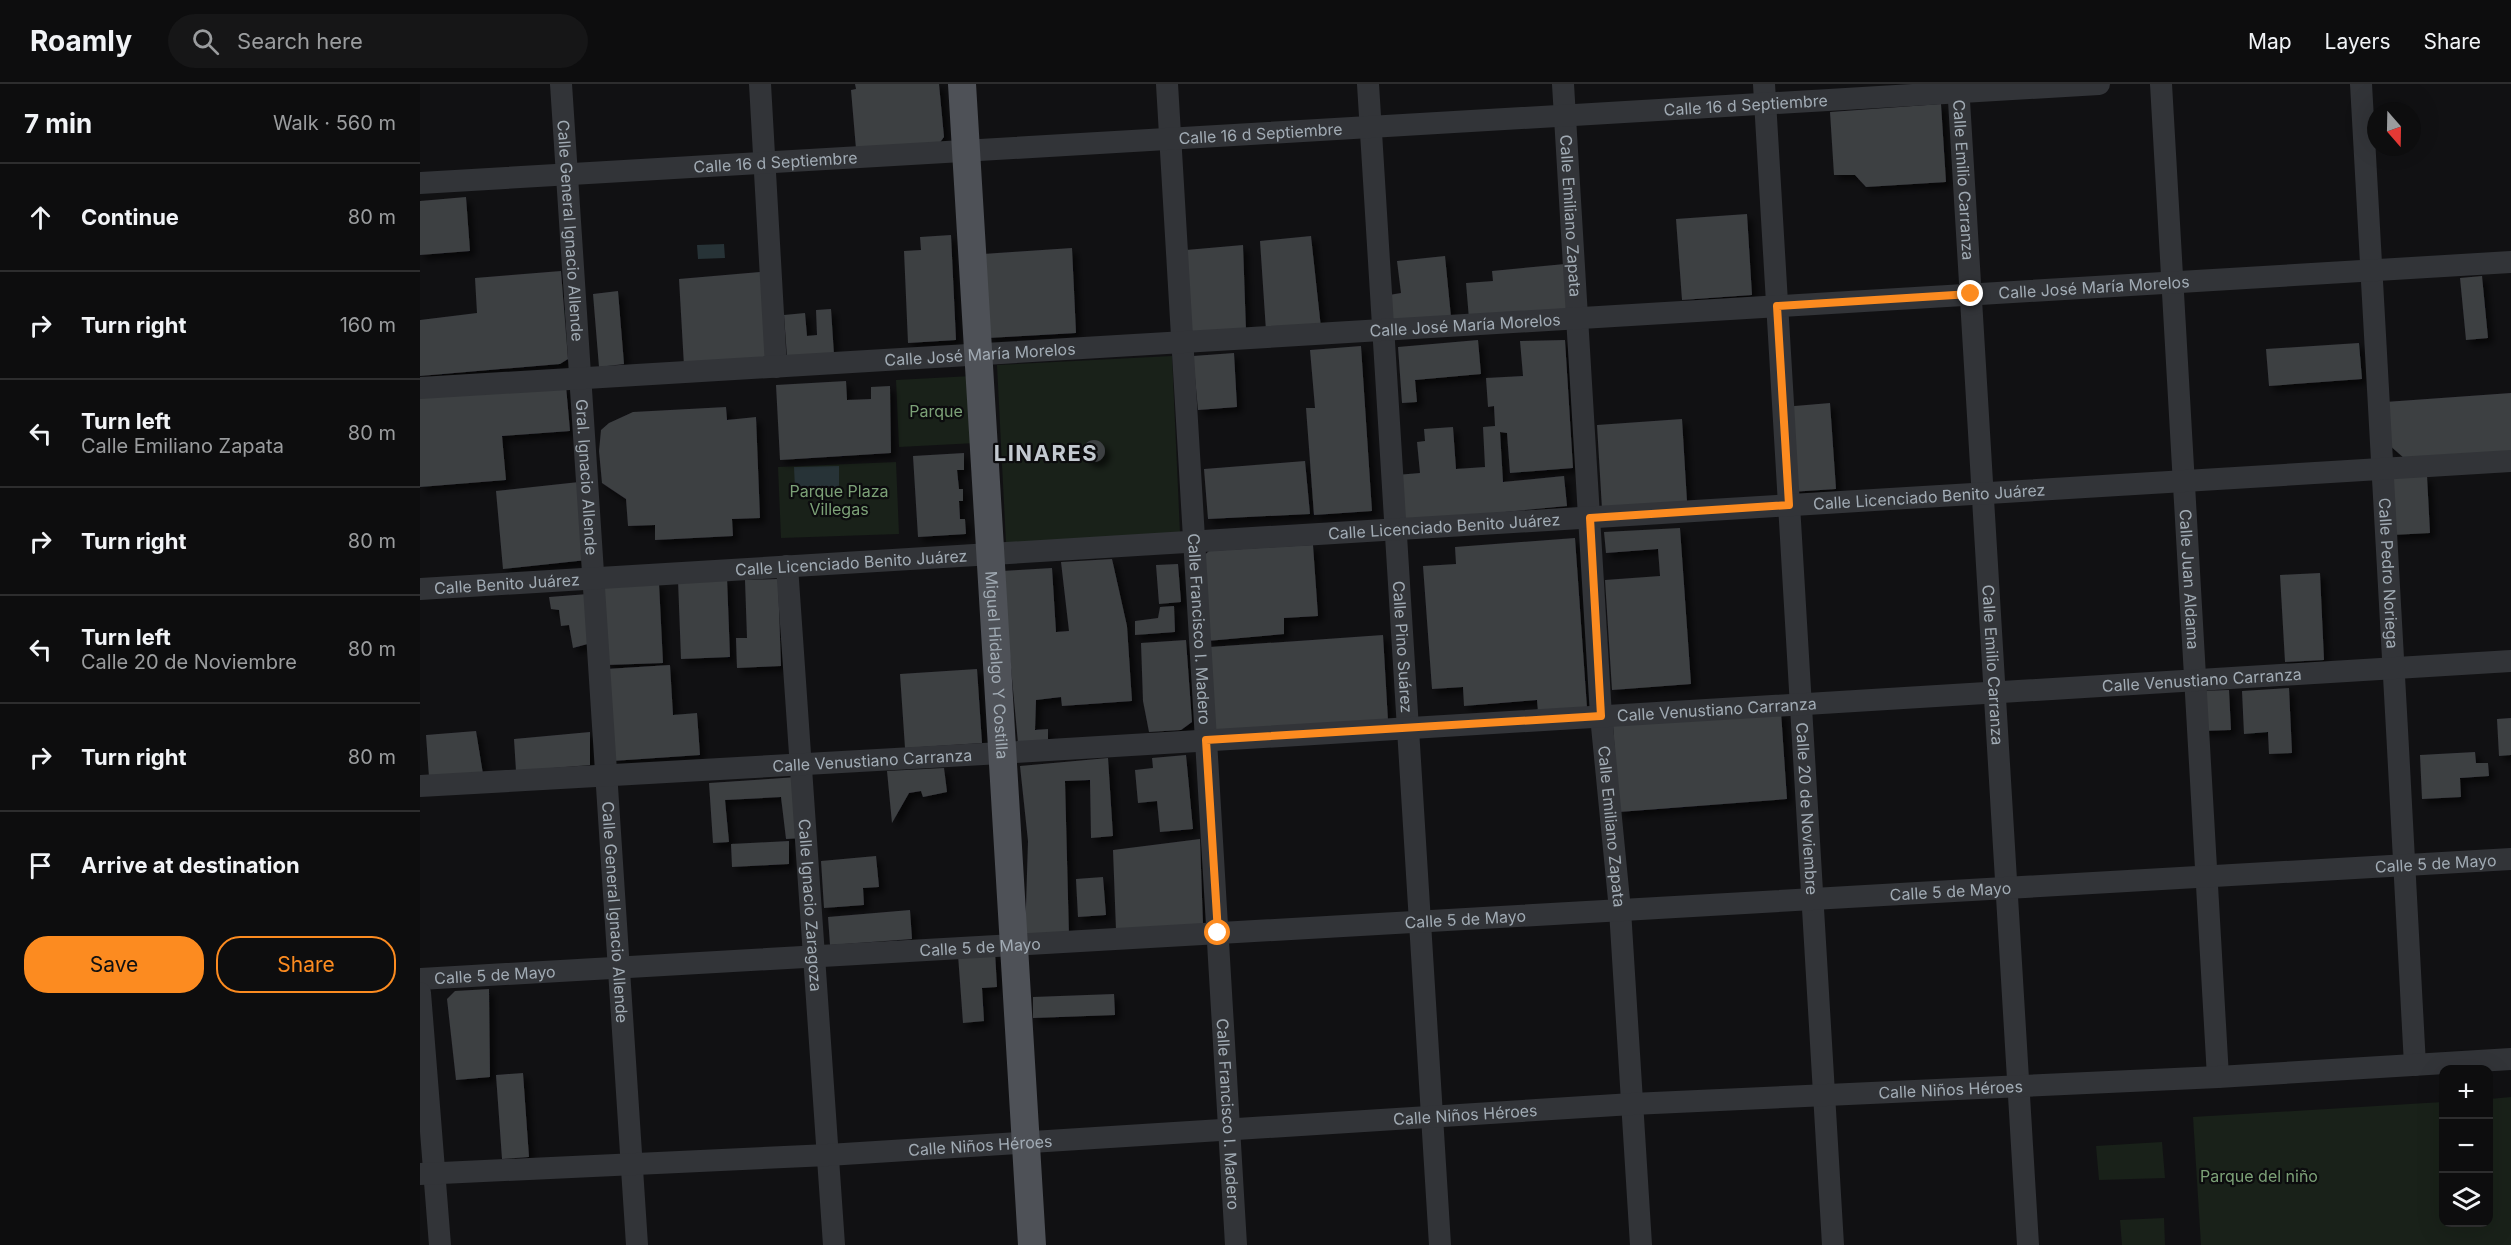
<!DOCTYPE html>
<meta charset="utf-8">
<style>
body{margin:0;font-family:Inter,sans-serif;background:#161617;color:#f1f3f6}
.controls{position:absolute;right:18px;bottom:18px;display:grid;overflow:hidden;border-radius:12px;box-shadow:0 6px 24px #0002}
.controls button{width:54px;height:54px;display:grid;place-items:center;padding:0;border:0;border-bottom:2px solid #2d2d2e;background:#0d0d0e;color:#f1f3f6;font:30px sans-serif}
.compass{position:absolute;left:1947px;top:18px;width:54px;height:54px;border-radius:50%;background:#0d0d0e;box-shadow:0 6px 24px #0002;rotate:160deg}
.stop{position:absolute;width:18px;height:18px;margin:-14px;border:4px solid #fc8b20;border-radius:50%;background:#fff}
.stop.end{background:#fc8b20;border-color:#fff;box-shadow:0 2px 6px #0008}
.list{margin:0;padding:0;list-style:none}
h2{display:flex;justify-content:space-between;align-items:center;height:78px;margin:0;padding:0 24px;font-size:26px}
h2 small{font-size:20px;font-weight:400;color:#9a9c9e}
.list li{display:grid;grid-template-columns:39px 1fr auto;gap:18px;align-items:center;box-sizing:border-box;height:108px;padding:0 24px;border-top:2px solid #2d2d2e}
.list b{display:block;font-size:22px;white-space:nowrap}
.list p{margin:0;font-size:20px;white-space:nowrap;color:#9a9c9e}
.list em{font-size:20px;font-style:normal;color:#9a9c9e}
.actions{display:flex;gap:12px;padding:18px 24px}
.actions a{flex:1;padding:14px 0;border:2px solid #fc8b20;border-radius:24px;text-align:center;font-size:21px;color:#fc8b20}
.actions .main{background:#fc8b20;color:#111}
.icon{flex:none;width:33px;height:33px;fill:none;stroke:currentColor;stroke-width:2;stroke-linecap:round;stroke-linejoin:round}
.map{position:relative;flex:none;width:2091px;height:1161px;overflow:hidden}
header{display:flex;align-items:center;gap:36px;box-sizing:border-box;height:84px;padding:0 30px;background:#0d0d0e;border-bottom:2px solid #2d2d2e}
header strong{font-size:28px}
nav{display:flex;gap:33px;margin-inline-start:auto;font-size:21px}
.search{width:420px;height:54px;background:#161617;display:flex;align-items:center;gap:15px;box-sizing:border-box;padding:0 21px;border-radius:33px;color:#9a9c9e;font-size:22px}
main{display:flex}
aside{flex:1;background:#0d0d0e}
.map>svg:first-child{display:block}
.green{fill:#192119}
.water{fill:#273337}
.building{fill:#3d3f43;filter:url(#shadow)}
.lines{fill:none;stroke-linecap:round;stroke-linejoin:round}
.minor{stroke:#323438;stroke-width:22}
.major{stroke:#4e5157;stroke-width:28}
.route{stroke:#fc8b20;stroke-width:8}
.labels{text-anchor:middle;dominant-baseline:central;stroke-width:4.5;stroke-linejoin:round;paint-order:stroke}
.street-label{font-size:16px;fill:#a1abb4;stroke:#0c0c0e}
.park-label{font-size:16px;fill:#7ca177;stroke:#0c0c0e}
.district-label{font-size:22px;font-weight:bold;letter-spacing:1.5px;fill:#c3c9d0;stroke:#0c0c0e}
</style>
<header>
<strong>Roamly</strong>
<div class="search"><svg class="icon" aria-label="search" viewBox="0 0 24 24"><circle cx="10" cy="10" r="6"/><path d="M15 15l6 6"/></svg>Search here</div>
<nav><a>Map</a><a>Layers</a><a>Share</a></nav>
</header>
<main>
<aside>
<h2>7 min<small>Walk · 560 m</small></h2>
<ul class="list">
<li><svg class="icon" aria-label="ahead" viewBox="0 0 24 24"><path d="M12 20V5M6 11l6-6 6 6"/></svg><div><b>Continue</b></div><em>80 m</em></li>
<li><svg class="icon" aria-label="right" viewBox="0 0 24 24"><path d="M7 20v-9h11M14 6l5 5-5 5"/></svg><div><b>Turn right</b></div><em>160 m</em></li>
<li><svg class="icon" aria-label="left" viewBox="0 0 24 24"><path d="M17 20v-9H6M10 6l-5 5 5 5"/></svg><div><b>Turn left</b><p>Calle Emiliano Zapata</p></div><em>80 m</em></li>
<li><svg class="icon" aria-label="right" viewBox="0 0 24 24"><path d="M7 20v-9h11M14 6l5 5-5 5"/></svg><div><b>Turn right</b></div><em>80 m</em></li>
<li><svg class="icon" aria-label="left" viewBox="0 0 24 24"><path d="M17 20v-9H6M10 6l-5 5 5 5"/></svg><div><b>Turn left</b><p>Calle 20 de Noviembre</p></div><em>80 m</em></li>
<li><svg class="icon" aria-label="right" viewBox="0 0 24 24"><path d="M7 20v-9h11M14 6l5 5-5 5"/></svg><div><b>Turn right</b></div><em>80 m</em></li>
<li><svg class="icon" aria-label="arrive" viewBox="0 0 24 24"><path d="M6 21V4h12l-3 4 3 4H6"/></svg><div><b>Arrive at destination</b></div></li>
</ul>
<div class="actions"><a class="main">Save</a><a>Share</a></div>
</aside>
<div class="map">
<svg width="2091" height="1161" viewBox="0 0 2091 1161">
<defs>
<filter id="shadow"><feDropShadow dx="5" dy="5" stdDeviation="3" flood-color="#0009"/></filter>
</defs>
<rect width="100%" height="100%" fill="#111113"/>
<!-- green -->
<path class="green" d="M 752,272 L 760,449 L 586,459 L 577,281 Z
M 552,292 L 556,359 L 479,363 L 476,296 Z
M 476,378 L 479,450 L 361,454 L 358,383 Z
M 2091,1013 L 2091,1161 L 1781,1161 L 1773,1033 L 2023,1018 L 2024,1138 L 2068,1138 L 2069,1015 Z
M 1742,1058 L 1745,1094 L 1679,1096 L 1676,1062 Z
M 1744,1134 L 1745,1161 L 1702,1161 L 1700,1136 Z"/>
<!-- water -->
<path class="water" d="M 304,160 L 305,174 L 278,175 L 277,161 Z
M 419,382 L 419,403 L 375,405 L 374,383 Z"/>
<!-- building -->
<path class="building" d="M 435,0 L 519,0 L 524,53 L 518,61 L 436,65 L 431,6 L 436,5 Z
M 1521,20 L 1526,98 L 1446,103 L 1435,91 L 1414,91 L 1410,28 Z
M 46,113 L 50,167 L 0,171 L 0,117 Z
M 1327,130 L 1332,211 L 1262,216 L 1256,135 Z
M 531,151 L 536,256 L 488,259 L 484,167 L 501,166 L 500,153 Z
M 891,152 L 901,244 L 846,247 L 840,157 Z
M 823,161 L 826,247 L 771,251 L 766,166 Z
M 652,164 L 656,249 L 568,254 L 563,170 Z
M 1025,172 L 1031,233 L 965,240 L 963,212 L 981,209 L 977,177 Z
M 1145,180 L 1149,226 L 1049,235 L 1046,199 L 1073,197 L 1072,187 Z
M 141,187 L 148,275 L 140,280 L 0,292 L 0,236 L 57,229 L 55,194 Z
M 340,188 L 350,267 L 341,276 L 264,282 L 259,195 Z
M 2062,192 L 2068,254 L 2046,256 L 2040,194 Z
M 198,207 L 204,280 L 179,283 L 173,210 Z
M 411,225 L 414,271 L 367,273 L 364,231 L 385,229 L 387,252 L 397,251 L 396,226 Z
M 1058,256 L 1061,290 L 995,296 L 997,318 L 982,319 L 978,263 Z
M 1145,256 L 1153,384 L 1090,389 L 1087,349 L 1080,348 L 1083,398 L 1144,392 L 1147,422 L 980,438 L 976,391 L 1000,389 L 997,358 L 1005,357 L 1004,345 L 1033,343 L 1036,385 L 1065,383 L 1063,343 L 1075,342 L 1074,322 L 1068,323 L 1066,294 L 1103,292 L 1100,257 Z
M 1939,259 L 1942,295 L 1849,302 L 1846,265 Z
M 941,262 L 952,427 L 894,431 L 886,324 L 895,324 L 890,266 Z
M 814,269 L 817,323 L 778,326 L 773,272 Z
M 426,297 L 427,316 L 451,315 L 451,303 L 470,302 L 471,369 L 360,376 L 356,301 Z
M 146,302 L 150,347 L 82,352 L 86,396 L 0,403 L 0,313 Z
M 2091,309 L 2091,367 L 1984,374 L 1968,360 L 1965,318 Z
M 1410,319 L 1416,405 L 1370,408 L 1363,323 Z
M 306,323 L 307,336 L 336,333 L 340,434 L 312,435 L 313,452 L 235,456 L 235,441 L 208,442 L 206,415 L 182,399 L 179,367 L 181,346 L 189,339 L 213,328 Z
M 1262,335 L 1267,418 L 1182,425 L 1177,341 Z
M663 367a11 11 0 1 1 22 0a11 11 0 1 1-22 0Z
M 544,369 L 544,386 L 537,386 L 539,405 L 543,405 L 543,417 L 539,417 L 540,435 L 545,435 L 546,450 L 498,453 L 493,372 Z
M 885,377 L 890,430 L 788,435 L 784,385 Z
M 2007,392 L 2010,449 L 1972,451 L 1970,394 Z
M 159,398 L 167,476 L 83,485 L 76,407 Z
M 1260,444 L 1271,600 L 1192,606 L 1185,496 L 1240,492 L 1238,465 L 1186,469 L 1184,448 Z
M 1155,454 L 1167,624 L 1118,628 L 1117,616 L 1044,622 L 1043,603 L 1012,605 L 1003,482 L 1036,480 L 1035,463 Z
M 893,461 L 898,532 L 864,534 L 864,550 L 787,557 L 780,475 L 789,467 Z
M 692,475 L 707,542 L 712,617 L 642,622 L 641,613 L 616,616 L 615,646 L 628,645 L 628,656 L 598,659 L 582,487 L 632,484 L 636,548 L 649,547 L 641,478 Z
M 758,480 L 761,518 L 739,520 L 736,481 Z
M 1900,489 L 1904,576 L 1865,578 L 1860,491 Z
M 307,494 L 310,573 L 261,575 L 258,496 Z
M 358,495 L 361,582 L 317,584 L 316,554 L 327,554 L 325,496 Z
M 239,499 L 243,579 L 187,581 L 183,502 Z
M 168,510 L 171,559 L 153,564 L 149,541 L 141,542 L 139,526 L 131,525 L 129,513 Z
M 754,522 L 755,548 L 715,551 L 715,537 L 738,534 L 740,523 Z
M 963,551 L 968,637 L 795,648 L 790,563 Z
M 766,556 L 772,638 L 761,646 L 729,648 L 723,617 L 721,559 Z
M 250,581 L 253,631 L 277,629 L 280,671 L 192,677 L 186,585 Z
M 557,585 L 562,659 L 485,664 L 480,590 Z
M 1869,604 L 1872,669 L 1849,670 L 1848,648 L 1824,650 L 1822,607 Z
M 1809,606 L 1811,646 L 1781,647 L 1779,607 Z
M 1361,628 L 1367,715 L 1199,728 L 1193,641 Z
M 2091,634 L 2091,671 L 2079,672 L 2077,635 Z
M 56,647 L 63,690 L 9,693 L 6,651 Z
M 170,648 L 170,681 L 96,687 L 94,655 Z
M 2055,668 L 2056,679 L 2068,679 L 2069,692 L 2040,694 L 2041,713 L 2002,715 L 2000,671 Z
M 766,671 L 773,745 L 740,748 L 737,717 L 718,719 L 715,686 L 733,684 L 732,674 Z
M 688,674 L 693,752 L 671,754 L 670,696 L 645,697 L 649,853 L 605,855 L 608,757 L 600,682 Z
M 524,684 L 527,708 L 503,713 L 501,707 L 489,709 L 472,739 L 467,687 Z
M 377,693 L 382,754 L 366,755 L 361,713 L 305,716 L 309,758 L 293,759 L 289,699 Z
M 780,755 L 783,841 L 696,846 L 693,766 Z
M 369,757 L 369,780 L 312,783 L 311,760 Z
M 456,772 L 459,803 L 443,804 L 444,821 L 404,824 L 401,777 Z
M 683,793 L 686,831 L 658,833 L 656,795 Z
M 490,826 L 492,855 L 410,861 L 408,833 Z
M 575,868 L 577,903 L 562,904 L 564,937 L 543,939 L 538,871 Z
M 69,905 L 70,993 L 36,996 L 27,915 L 35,907 Z
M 694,910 L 695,931 L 613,934 L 613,913 Z
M 103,989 L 109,1073 L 82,1075 L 76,991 Z"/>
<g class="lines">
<!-- minor -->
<g class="minor">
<path id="s1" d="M 141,0 L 217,1161"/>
<path d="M 340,0 L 356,283"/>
<path id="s2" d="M 747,0 L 816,1161"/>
<path id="s3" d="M 948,0 L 1020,1161"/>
<path id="s4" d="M 1143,0 L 1181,632 L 1200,826 L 1221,1161"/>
<path id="s5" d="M 1344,0 L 1413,1161"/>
<path id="s6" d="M 1538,0 L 1608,1161"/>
<path id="s7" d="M 1741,0 L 1798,993"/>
<path id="s8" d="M 1941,0 C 1961,327 1977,654 1995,981"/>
<path id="s9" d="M 0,99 L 1679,0"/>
<path id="s10" d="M 0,304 L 2091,178"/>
<path id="s11" d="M 367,482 L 414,1161"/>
<path id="s12" d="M 0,505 L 2091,377"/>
<path id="s13" d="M 0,702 L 581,669 L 2091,577"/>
<path id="s14" d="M 0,895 L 2091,775"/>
<path d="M 0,909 L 20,1161"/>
<path id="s15" d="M 0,1090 L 408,1071 L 1212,1020 L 1798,993 L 2091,975"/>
</g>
<!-- major -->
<path class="major" id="s16" d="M 542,0 L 612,1161"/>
</g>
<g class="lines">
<!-- route -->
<path class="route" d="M 798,849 L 786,656 L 1181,632 L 1170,434 L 1369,421 L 1357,222 L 1551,210"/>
</g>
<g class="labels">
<!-- street labels -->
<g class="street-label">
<text stroke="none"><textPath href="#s9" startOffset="1328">Calle 16 d Septiembre</textPath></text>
<text stroke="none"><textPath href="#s9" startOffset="842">Calle 16 d Septiembre</textPath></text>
<text stroke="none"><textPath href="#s9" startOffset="356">Calle 16 d Septiembre</textPath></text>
<text stroke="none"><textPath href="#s6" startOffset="96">Calle Emilio Carranza</textPath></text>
<text stroke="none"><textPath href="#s4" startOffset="132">Calle Emiliano Zapata</textPath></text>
<text stroke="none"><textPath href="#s1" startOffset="147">Calle General Ignacio Allende</textPath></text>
<text stroke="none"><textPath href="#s10" startOffset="1677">Calle José María Morelos</textPath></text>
<text stroke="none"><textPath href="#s10" startOffset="1047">Calle José María Morelos</textPath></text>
<text stroke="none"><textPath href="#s10" startOffset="561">Calle José María Morelos</textPath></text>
<text stroke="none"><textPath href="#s1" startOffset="394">Gral. Ignacio Allende</textPath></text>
<text stroke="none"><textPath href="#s12" startOffset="1512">Calle Licenciado Benito Juárez</textPath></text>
<text stroke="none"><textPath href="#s12" startOffset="1026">Calle Licenciado Benito Juárez</textPath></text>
<text stroke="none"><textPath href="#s12" startOffset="432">Calle Licenciado Benito Juárez</textPath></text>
<text stroke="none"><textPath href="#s8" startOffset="490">Calle Pedro Noriega</textPath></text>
<text stroke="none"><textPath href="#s7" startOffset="496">Calle Juan Aldama</textPath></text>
<text stroke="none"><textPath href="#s12" startOffset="87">Calle Benito Juárez</textPath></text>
<text stroke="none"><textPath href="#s2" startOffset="546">Calle Francisco I. Madero</textPath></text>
<text stroke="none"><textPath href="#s3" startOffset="564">Calle Pino Suárez</textPath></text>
<text stroke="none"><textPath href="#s16" startOffset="582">Miguel Hidalgo Y Costilla</textPath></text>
<text stroke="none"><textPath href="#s6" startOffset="582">Calle Emilio Carranza</textPath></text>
<text stroke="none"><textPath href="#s13" startOffset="1785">Calle Venustiano Carranza</textPath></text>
<text stroke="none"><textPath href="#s13" startOffset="1299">Calle Venustiano Carranza</textPath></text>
<text stroke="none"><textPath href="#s13" startOffset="453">Calle Venustiano Carranza</textPath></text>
<text stroke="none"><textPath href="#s5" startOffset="726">Calle 20 de Noviembre</textPath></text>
<text stroke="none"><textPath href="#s4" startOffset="744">Calle Emiliano Zapata</textPath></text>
<text stroke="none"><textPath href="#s14" startOffset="2019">Calle 5 de Mayo</textPath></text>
<text stroke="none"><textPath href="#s14" startOffset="1533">Calle 5 de Mayo</textPath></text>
<text stroke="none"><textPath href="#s11" startOffset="340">Calle Ignacio Zaragoza</textPath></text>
<text stroke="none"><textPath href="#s1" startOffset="830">Calle General Ignacio Allende</textPath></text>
<text stroke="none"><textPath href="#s14" startOffset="1047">Calle 5 de Mayo</textPath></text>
<text stroke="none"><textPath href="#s14" startOffset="561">Calle 5 de Mayo</textPath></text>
<text stroke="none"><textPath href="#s14" startOffset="75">Calle 5 de Mayo</textPath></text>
<text stroke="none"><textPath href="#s15" startOffset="1533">Calle Niños Héroes</textPath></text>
<text stroke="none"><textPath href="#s2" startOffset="1032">Calle Francisco I. Madero</textPath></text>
<text stroke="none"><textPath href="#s15" startOffset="1047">Calle Niños Héroes</textPath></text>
<text stroke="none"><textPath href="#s15" startOffset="561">Calle Niños Héroes</textPath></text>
</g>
<!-- park labels -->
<g class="park-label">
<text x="516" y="327">Parque</text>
<text x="419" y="407">Parque Plaza<tspan x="419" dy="18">Villegas</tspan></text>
<text x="1839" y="1092">Parque del niño</text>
</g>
<!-- district labels -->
<g class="district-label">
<text x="626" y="369">LINARES</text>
</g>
</g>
</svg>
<div class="controls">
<button>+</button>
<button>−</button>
<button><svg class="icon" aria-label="layers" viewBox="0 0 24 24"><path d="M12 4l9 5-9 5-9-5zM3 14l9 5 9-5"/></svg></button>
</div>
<svg class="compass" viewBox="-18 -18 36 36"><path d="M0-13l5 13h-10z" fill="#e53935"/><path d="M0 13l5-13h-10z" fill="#9a9c9e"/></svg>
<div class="stop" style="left:798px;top:849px"></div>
<div class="stop end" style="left:1551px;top:210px"></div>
</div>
</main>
